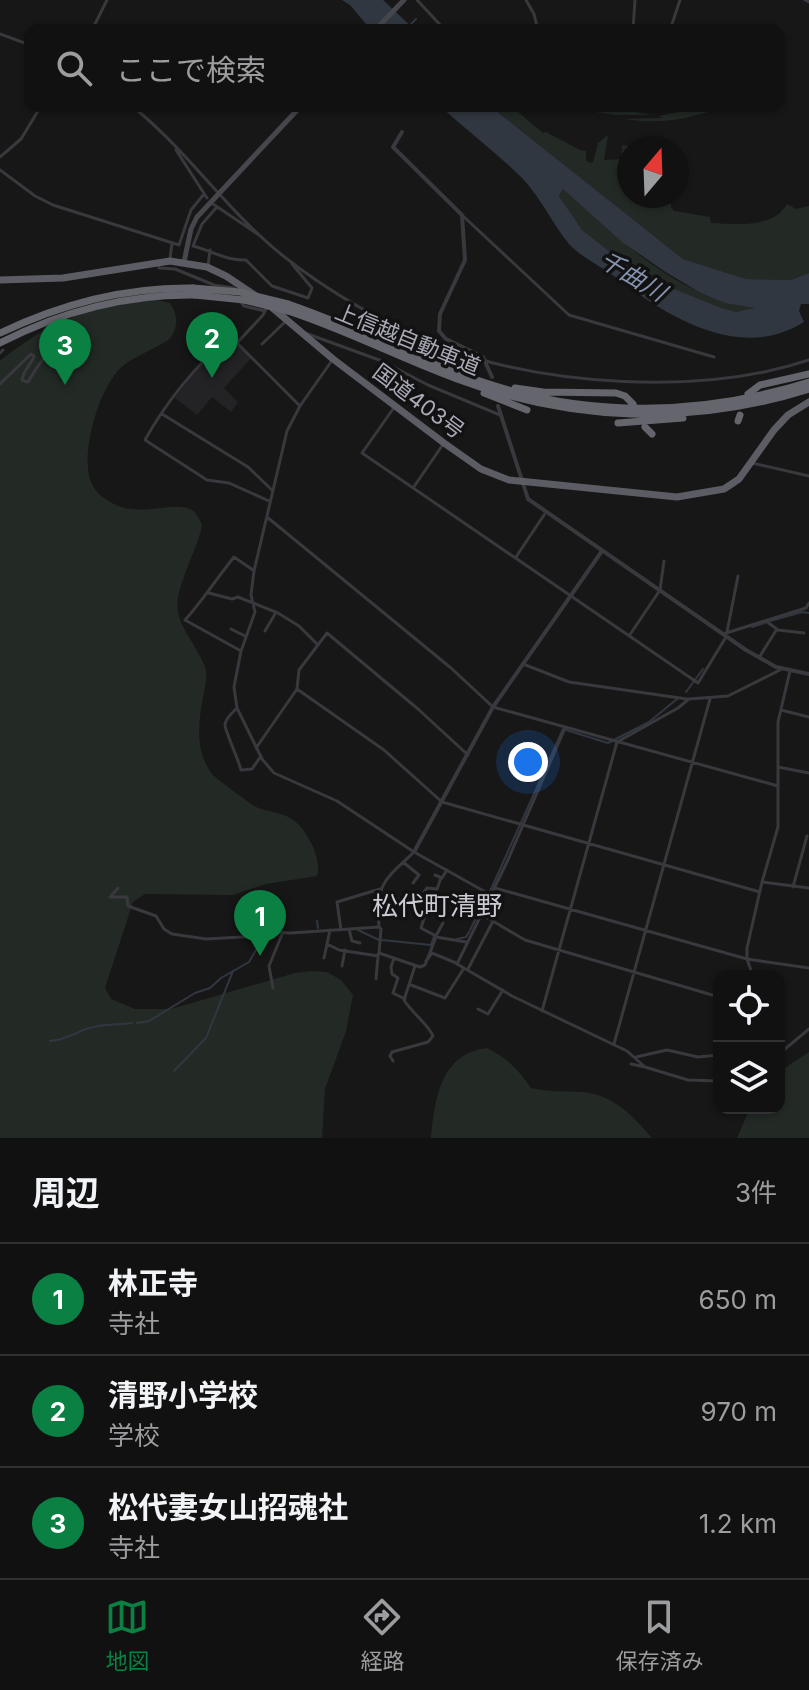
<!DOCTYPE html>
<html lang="ja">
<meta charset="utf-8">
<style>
body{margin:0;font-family:Inter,"Noto Sans JP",sans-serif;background:#1a1a1b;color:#f1f3f6}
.controls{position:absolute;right:24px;bottom:24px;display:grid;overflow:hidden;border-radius:16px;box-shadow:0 2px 6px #0004}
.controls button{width:72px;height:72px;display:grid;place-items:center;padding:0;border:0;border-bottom:2px solid #303132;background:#111112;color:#f1f3f6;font:40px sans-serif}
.compass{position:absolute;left:617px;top:136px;width:72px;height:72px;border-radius:50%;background:#111112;box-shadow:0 2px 6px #0004;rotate:19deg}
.you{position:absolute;left:528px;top:762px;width:28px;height:28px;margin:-20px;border:6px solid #fff;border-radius:50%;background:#1a73e8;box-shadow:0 0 0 12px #1a73e833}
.badge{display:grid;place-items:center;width:52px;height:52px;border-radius:50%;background:#0b8043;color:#fff;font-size:26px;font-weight:700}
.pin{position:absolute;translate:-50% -66px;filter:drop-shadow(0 2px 4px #0008)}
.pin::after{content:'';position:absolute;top:42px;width:28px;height:24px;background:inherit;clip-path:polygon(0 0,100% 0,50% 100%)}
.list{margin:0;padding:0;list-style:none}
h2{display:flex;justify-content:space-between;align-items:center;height:104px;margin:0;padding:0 32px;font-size:34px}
h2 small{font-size:26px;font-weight:400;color:#9c9d9f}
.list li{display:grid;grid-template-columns:52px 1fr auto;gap:24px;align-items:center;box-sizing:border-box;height:112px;padding:0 32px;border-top:2px solid #303132}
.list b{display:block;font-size:30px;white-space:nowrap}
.list p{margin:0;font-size:26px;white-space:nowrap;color:#9c9d9f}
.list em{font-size:26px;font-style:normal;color:#9c9d9f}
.icon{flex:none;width:44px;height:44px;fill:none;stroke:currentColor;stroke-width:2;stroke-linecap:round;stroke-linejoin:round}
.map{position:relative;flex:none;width:809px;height:1138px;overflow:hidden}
.search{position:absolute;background:#111112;box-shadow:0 2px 6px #0004;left:24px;right:24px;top:24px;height:88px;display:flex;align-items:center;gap:20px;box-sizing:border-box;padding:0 28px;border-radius:16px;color:#9c9d9f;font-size:30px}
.sheet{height:440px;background:#111112}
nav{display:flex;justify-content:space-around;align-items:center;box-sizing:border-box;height:112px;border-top:2px solid #303132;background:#111112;font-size:22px;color:#9c9d9f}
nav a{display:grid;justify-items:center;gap:4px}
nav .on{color:#0b8043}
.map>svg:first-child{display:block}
.built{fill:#232325}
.green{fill:#232a25}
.water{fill:#313740;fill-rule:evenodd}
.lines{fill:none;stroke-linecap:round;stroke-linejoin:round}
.stream{stroke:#313740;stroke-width:2}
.minor{stroke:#38383d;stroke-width:3}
.tertiary{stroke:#38383d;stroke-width:4}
.secondary{stroke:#46474c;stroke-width:5}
.trunk{stroke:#5c5c64;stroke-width:7}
.motorway{stroke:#65656d;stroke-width:7}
.motorway-bridge{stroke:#65656d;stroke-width:7}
.labels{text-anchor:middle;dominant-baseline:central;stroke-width:7;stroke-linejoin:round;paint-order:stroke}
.street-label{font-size:22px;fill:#aaabb7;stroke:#121213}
.water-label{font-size:24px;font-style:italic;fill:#8593ae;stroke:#121213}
.quarter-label{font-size:26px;fill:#cbcbd3;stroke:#121213}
</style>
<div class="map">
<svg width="809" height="1138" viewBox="0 0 809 1138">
<rect width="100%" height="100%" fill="#171718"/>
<!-- built -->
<path class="built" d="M 230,337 L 251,358 L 224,388 L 238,402 L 231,412 L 212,397 L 197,415 L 175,398 L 194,372 Z"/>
<!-- green -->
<path class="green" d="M 490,106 L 511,106 L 543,133 L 546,132 L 580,150 L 586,151 L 586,160 L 590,163 L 593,162 L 598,143 L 608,135 L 604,160 L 621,159 L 622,145 L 629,146 L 629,196 L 671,196 L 671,207 L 674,211 L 710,217 L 711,223 C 735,224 773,229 787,204 L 796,209 L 809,206 L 809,273 L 791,280 L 746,279 L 683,259 Z
M 559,106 L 605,106 L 651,115 L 614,115 Z
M 711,106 L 725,106 C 690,119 663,125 624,119 L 664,118 L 658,116 Z
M 563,189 L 570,193 C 621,243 685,302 759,308 C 751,309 742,312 735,312 C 697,309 609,260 583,231 C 574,221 567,207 559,196 Z
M 153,299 L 170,303 C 177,314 179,325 171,337 C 166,344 135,356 124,365 C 100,383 78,456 92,484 C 97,494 104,499 114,504 C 142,518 174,500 192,510 C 197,513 199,519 202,525 C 198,549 173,591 178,612 C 180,627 200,652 205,667 C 208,675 205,689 203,697 C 198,724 195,751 212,774 C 215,778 251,804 256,807 C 268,812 286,813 296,822 C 309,834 322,860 317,876 L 266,884 L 233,895 L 145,894 L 133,902 L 105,988 L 111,999 L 135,1009 L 171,1009 L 295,973 L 312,971 L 327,972 L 341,980 L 353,995 L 346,1031 L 325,1089 L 322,1138 L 0,1138 L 0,361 C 54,318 85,309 153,299 Z
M 487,1048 C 507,1058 519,1070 531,1088 C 548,1092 564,1091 581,1092 C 613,1094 633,1116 652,1138 L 431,1138 C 435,1099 440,1054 487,1048 Z
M 809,1052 L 809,1138 L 737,1138 L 750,1108 L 779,1108 L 779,1072 Z"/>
<!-- water -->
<path class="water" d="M 342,0 L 383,0 L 415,30 L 371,30 L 350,5 Z
M 440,106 L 490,106 L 683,259 L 746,279 L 791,280 L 809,273 L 809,304 L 801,304 L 799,311 L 804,322 C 739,363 665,315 614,276 C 600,266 581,257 569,244 C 552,223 541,198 523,179 C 497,153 467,131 440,106 ZM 563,189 L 622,242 L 664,271 L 699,292 L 725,303 L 755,308 L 736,312 L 721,308 L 654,281 L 624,263 L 582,230 L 559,196 Z"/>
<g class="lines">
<!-- stream -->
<path class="stream" d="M 405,30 L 416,19
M 770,621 L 802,612 L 809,613
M 752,627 L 765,623
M 686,692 L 703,669
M 317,921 L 318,928
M 358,930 L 379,940
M 470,930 L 492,887 L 563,729 L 608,743 L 649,722 L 677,699
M 457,939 L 466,937 L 469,932
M 382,940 L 431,945 L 434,936
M 137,1023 L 149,1021 L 195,993 L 210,988 L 221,978 L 249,962 L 263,938
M 50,1041 C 65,1040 73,1034 86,1029 C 101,1024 117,1025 132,1023
M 174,1071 L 206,1038 L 233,971"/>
<!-- minor -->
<path class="minor" d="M 417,0 L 445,30
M 526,0 L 534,14 L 538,30
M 805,0 L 809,2
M 92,30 L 107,0
M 633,30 L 635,0
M 670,30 L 680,0
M 0,34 L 30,45
M 132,106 C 187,150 227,211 282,255 C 326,290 387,326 439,346 C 545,386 701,396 809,360
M 176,150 L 207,198
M 0,157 L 21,139 L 41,106
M 0,170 L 35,196 L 53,205 L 179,245 L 191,210 L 204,194
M 213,204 L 259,235
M 217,207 L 202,224 L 193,246 C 212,251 227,261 246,260 L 272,286 L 308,298 L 312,288 L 292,264
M 463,216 L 569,315 L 714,357
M 170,259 L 172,243
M 159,265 L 159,268 L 175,269 L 214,285 L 234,288 L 235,290
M 208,266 L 210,250
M 240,301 L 244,306 L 265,311
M 267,307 L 263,315 L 237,343 L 300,406
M 305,333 L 382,361 L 428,385 L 500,415
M 237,343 L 231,334 C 197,365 167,400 145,440 L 207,480 L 229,483 L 269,501
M 262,344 L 286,321
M 0,353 L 3,350
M 333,359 L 300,406 L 287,431 L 254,571 L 251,595 L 255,612 L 241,651 L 234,687 L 237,708 L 262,759 L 274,773 L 337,801 L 414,852 L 491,895
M 0,384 L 31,354 L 34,356 C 31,365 23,370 22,380 L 28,382 C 42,359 47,348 74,341
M 393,409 L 362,453 L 698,683 L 726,637
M 162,414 L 248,467 L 273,491
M 752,463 L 809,476
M 413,488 L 444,443
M 267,517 L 451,668 L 493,707 L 778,786
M 516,557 L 546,512
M 209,593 L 232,599 L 238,597 L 278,613 L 299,626 L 318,645
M 766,621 L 778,630 L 804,633
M 231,629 L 245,636
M 265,631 L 275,614
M 727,632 L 738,576
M 723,634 L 806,608 L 809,603
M 629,636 L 660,590 L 664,561
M 241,651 L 185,620 C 203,600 217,578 234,557 L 253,570
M 760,656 L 777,629
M 523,664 L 569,682 L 687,699
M 297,689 L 384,750 L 442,802 L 760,892
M 236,709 C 232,713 225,719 225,725 C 224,728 239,761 241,770 L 252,769 L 261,756
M 781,710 L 809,717
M 565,728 L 507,862 L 457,964 L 512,996 L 627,1051 L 645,1067 L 688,1080 L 719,1081
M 256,748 L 297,689 L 299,670 L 327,633 L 418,709 L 468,755
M 778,767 L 809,773
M 413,853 C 383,881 376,884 379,927 L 381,929 L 379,953 L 420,967 L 425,965 L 436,937 L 466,942
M 403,862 L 419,875 L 413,883
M 435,875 L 442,878 L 447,870
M 762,882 L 809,888
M 793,887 L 807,836
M 118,888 L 110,897 L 127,897 L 128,906 L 156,916 L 164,929 L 172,934 L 206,939 L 263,936 L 270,932 L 291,933 L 379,927
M 495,888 L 747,959 L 809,968
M 424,892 L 427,888 L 437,889 L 441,878
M 380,893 L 401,900
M 481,914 L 525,940 L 719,997
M 425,915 L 421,928 L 436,936
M 349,929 L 352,941 L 360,943
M 341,930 L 337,902 L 380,889
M 437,934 L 443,923
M 327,944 L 339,950 L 378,956 L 378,954
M 324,958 L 330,930
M 394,958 L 391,967 L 392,974 L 398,978 L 393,993 L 405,999
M 426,961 L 432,953 L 456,963
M 342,966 L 345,950
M 468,969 L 492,923
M 753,976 L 747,959 L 747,948 L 762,882 L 778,827 L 778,722 L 790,671
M 376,979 L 378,956
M 411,985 L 445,998 L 464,968
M 273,988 L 269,966 L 283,932
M 478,1009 L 488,1014 L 503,990
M 542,1011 L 617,742 L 678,708 L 689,699 L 728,696 L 780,670
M 614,1044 L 710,699
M 779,1054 L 809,1029
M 636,1057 L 667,1050 L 698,1057 L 719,1055
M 393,1061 L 390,1056 L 392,1052 L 428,1042 L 433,1036 C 428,1024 412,1013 404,1000 L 415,966
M 631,1064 L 645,1067"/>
<!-- tertiary -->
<path class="tertiary" d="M 402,132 L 393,147 L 462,215 L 465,260 L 440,314 L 439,331 L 446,339 L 483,357 L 492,377
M 498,406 L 528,499 L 746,650 L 776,667 L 809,674
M 414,852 L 493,707 L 602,551"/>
<!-- secondary -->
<path class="secondary" d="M 375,30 L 404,0
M 184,262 L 191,229 L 197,217 L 301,106"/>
<!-- trunk -->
<path class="trunk" d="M 0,280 L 63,278 L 170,261 L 207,267 L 226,276 L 256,296
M 269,305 L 333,359 L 444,443 L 481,469 L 509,480 L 677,497 L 724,489 L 739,479 L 774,430 L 788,415 L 809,402"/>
<!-- motorway -->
<path class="motorway" d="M 288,304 C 354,326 414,359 480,381 C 587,418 701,416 809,382
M 288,311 C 346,330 400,358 457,379 C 572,422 692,426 809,389
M 0,333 C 62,304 124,287 193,288
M 0,343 C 62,311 125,294 195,295
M 515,388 L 543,392 L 616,393 L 625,396 L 633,404
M 484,393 L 527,410
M 748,394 L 760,385 L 809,374
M 738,421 L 740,415
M 618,423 L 683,418
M 645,427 L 652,434"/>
<!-- motorway-bridge -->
<path class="motorway-bridge" d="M 193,288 L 240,292 L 288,304
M 195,295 L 244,300 L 288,311"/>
</g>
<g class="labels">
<!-- street labels -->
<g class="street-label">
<text transform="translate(408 339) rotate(22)">上信越自動車道</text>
<text transform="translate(419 401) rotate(37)">国道403号</text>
</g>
<!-- water labels -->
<g class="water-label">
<text transform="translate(633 276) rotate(31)">千曲川</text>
</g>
<!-- quarter labels -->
<g class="quarter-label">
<text x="437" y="905">松代町清野</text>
</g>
</g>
</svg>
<div class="controls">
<button><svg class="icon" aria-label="locate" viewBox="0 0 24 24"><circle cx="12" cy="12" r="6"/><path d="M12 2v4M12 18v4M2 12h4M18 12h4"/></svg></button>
<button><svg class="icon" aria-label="layers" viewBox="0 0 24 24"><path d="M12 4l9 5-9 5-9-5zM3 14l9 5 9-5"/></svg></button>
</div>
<svg class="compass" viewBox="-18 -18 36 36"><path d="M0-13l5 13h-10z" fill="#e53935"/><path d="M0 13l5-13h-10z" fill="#9c9d9f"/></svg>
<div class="you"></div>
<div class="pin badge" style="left:260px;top:956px">1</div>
<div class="pin badge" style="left:212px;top:378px">2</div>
<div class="pin badge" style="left:65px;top:385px">3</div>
<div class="search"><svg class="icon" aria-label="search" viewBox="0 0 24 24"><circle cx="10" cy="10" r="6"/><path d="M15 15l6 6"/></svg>ここで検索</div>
</div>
<section class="sheet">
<h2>周辺<small>3件</small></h2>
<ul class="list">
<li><span class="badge">1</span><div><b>林正寺</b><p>寺社</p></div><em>650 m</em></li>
<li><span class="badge">2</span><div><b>清野小学校</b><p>学校</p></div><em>970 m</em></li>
<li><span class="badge">3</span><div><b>松代妻女山招魂社</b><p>寺社</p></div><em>1.2 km</em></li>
</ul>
</section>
<nav>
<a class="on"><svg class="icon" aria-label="map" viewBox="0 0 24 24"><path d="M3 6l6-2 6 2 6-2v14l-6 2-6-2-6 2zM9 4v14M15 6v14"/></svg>地図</a>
<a><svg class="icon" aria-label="directions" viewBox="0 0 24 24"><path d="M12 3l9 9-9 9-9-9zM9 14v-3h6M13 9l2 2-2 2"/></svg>経路</a>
<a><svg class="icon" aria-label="saved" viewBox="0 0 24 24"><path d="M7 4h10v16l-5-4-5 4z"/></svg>保存済み</a>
</nav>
